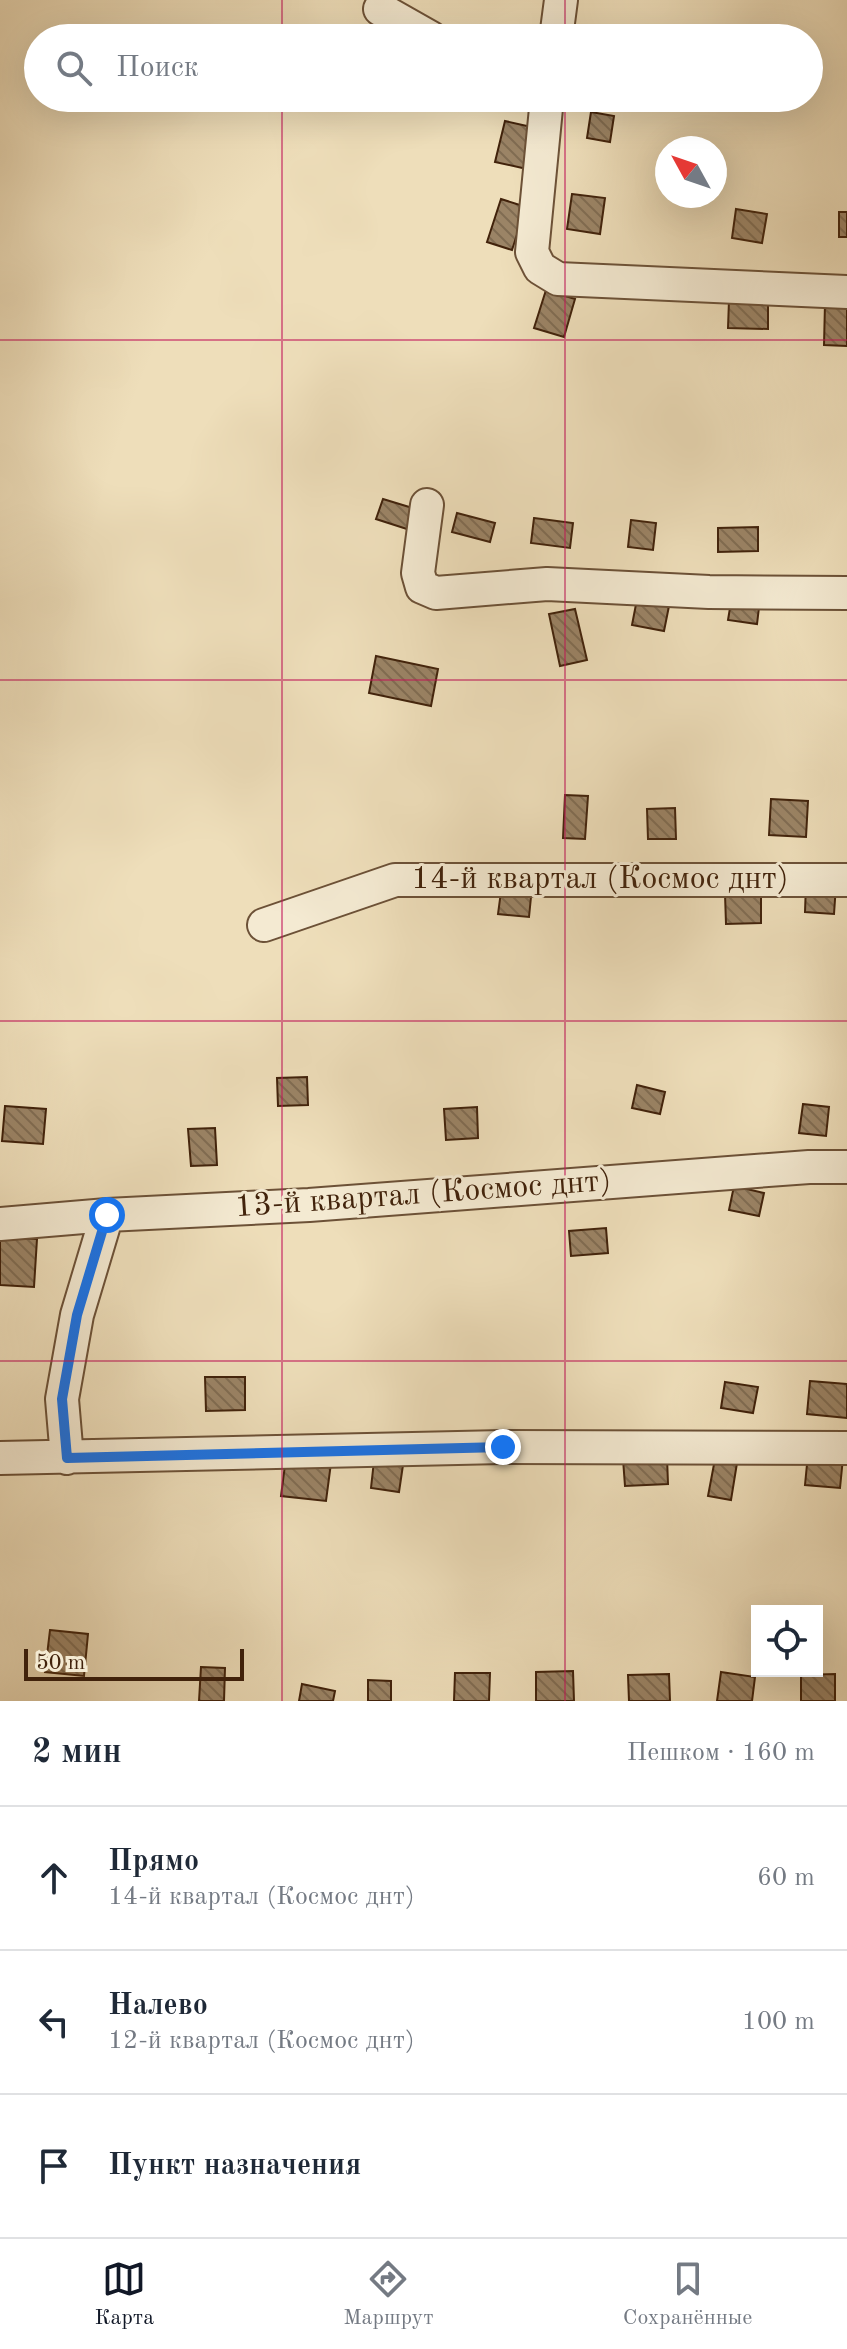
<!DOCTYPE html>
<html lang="ru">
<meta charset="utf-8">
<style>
body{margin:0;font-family:"Old Standard TT",serif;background:#f2f2f3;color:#1f2937}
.controls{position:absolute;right:24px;bottom:24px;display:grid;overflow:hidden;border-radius:0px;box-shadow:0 8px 32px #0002}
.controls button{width:72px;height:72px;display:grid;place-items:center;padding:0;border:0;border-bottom:2px solid #e0e1e3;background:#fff;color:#1f2937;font:40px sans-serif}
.compass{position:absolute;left:655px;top:136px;width:72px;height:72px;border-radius:50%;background:#fff;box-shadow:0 8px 32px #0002;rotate:310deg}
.scale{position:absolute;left:24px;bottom:20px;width:220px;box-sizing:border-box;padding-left:8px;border:4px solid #41220b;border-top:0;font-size:22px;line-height:28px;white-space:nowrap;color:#41220b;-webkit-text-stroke:6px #f4ead2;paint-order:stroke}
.stop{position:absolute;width:24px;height:24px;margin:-18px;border:6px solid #1a73e8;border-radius:50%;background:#fff}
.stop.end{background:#1a73e8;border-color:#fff;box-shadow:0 2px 8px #0008}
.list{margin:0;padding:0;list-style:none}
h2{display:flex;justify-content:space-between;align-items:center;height:104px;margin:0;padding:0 32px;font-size:34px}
h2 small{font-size:26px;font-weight:400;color:#747a83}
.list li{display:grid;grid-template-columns:52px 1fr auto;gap:24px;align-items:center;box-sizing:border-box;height:144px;padding:0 32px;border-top:2px solid #e0e1e3}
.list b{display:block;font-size:30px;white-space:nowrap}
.list p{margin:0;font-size:26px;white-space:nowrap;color:#747a83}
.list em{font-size:26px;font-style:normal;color:#747a83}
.icon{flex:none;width:44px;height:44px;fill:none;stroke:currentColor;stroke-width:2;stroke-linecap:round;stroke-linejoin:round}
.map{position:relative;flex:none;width:847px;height:1701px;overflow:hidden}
.search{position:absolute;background:#fff;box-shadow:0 8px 32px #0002;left:24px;right:24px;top:24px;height:88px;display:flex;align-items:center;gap:20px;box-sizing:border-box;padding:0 28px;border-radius:44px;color:#747a83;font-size:30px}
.sheet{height:536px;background:#fff}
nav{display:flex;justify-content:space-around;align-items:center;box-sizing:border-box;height:112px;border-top:2px solid #e0e1e3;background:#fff;font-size:22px;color:#747a83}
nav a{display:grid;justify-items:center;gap:4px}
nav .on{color:#111827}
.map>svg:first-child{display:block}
.building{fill:url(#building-back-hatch);stroke:#41220b;stroke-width:2}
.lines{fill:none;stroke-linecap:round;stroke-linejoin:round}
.street-casing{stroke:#6c5137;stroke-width:36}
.street{stroke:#f4ead2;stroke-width:32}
.route{stroke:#1a73e8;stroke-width:10}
.grid{fill:none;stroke:#c2185b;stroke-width:2;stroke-opacity:0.55}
.labels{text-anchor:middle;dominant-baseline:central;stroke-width:6;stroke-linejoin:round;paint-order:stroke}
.street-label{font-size:32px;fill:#41220b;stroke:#f4ead2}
</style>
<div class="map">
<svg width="847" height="1701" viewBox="0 0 847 1701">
<defs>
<pattern id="building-back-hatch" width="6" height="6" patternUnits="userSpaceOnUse" patternTransform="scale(2)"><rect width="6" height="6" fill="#9b8466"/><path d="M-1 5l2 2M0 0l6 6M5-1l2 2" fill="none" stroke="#806c52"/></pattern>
</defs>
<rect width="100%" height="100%" fill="#eedeba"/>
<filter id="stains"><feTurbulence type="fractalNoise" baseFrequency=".0025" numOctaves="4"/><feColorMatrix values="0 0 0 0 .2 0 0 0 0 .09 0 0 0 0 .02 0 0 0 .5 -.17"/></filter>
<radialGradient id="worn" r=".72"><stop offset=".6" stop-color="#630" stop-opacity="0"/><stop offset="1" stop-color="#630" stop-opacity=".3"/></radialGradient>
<!-- building -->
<path class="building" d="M 591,112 L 614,116 L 610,142 L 587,138 Z
M 505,121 L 536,128 L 527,169 L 495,162 Z
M 572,194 L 605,198 L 600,234 L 567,229 Z
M 501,199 L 526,207 L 512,250 L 487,242 Z
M 736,209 L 767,214 L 762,243 L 732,238 Z
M 839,212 L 847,212 L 847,237 L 839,237 Z
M 546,290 L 575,299 L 564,337 L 534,328 Z
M 729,300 L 768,301 L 768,329 L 728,328 Z
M 825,303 L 847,304 L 847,346 L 824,345 Z
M 383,499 L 419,510 L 413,531 L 376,519 Z
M 457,513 L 495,523 L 490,542 L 452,532 Z
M 534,518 L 573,523 L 570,548 L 531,543 Z
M 631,520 L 656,523 L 653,550 L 628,547 Z
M 758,527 L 758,551 L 718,552 L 718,528 Z
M 638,594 L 670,601 L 664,631 L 632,625 Z
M 732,596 L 760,599 L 757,624 L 728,620 Z
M 575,609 L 587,660 L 560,666 L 549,614 Z
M 376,656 L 438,669 L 431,706 L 369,693 Z
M 565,795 L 588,796 L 585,839 L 563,838 Z
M 771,799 L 808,801 L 806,837 L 769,835 Z
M 675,808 L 676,839 L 648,839 L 647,809 Z
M 502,884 L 532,887 L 529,917 L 498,914 Z
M 806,884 L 836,885 L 834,914 L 805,912 Z
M 761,893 L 761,923 L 726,924 L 725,894 Z
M 307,1077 L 308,1105 L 278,1106 L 277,1078 Z
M 637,1085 L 665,1092 L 660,1114 L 632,1108 Z
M 803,1104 L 829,1107 L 826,1136 L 799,1133 Z
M 5,1106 L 46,1109 L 43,1144 L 2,1141 Z
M 477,1107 L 478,1138 L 446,1140 L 444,1109 Z
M 215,1128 L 217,1165 L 191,1166 L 188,1129 Z
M 734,1186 L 764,1193 L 759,1216 L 729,1210 Z
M 606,1228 L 608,1253 L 571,1256 L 569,1231 Z
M 0,1237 L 37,1239 L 34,1287 L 0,1285 Z
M 205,1377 L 245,1377 L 245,1410 L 206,1411 Z
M 810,1381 L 847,1384 L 847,1418 L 807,1414 Z
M 725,1382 L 758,1387 L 753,1413 L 721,1408 Z
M 808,1454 L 843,1458 L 840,1488 L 805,1485 Z
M 286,1457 L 331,1463 L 326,1501 L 281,1496 Z
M 667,1457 L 668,1484 L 625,1486 L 623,1459 Z
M 715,1459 L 737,1463 L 731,1500 L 708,1496 Z
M 374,1461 L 403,1465 L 399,1492 L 371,1488 Z
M 50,1630 L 88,1634 L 84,1676 L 45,1672 Z
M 201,1667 L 225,1668 L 224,1701 L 199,1701 Z
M 573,1671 L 574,1701 L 536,1701 L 536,1672 Z
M 721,1672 L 755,1677 L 752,1701 L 717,1701 Z
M 455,1673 L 490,1673 L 489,1701 L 454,1701 Z
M 669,1674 L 670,1701 L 629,1701 L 628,1675 Z
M 835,1674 L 835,1701 L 801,1701 L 801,1675 Z
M 368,1680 L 391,1681 L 391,1701 L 368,1701 Z
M 302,1684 L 335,1691 L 333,1701 L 299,1701 Z"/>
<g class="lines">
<defs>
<path id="street" d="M 380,9 L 431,38
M 556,38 L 561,0
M 547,98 L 532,252 L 540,268 L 558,279 L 847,292
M 427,505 L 418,573 L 422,587 L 436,593 L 547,584 L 709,592 L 847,593
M 264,925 L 395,880 L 847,880
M 0,1224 L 107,1215 L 309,1205 L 809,1167 L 847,1167
M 0,1458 L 503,1447 L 847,1448
M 67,1458 L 62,1399 L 77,1315 L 107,1215"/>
</defs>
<!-- street casing -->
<use href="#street" class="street-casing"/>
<!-- street -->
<use href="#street" class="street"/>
</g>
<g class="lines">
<!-- route -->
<path class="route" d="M 107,1215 L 77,1315 L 62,1399 L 67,1458 L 503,1447"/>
</g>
<!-- grid -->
<path class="grid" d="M 282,0 L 282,38M 565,0 L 565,38M 282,98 L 282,1701M 565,98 L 565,1701M 0,340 L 847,340M 0,680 L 847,680M 0,1021 L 847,1021M 0,1361 L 847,1361"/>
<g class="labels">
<!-- street labels -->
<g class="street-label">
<text x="600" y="880">14-й квартал (Космос днт)</text>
<text transform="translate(423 1195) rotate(-4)">13-й квартал (Космос днт)</text>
</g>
</g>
<rect width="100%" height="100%" filter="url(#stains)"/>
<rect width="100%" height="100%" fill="url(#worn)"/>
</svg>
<div class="controls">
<button><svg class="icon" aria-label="locate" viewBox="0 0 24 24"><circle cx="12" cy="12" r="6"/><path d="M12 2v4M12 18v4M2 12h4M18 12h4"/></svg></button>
</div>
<svg class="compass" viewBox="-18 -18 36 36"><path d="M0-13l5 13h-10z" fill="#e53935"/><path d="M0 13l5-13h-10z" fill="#747a83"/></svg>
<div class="scale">50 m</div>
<div class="stop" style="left:107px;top:1215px"></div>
<div class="stop end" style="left:503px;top:1447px"></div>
<div class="search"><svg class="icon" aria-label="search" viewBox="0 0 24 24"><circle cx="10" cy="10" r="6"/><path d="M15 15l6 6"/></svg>Поиск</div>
</div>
<section class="sheet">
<h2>2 мин<small>Пешком · 160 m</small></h2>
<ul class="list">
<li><svg class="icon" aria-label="ahead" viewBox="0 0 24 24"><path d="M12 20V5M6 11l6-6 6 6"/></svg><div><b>Прямо</b><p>14-й квартал (Космос днт)</p></div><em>60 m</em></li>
<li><svg class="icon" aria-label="left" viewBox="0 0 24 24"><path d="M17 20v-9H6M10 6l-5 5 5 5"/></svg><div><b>Налево</b><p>12-й квартал (Космос днт)</p></div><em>100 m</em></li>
<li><svg class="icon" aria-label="arrive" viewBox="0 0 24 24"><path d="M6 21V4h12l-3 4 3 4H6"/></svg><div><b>Пункт назначения</b></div></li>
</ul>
</section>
<nav>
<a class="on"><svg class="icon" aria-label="map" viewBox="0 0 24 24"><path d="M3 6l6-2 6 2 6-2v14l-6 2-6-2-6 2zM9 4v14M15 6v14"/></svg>Карта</a>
<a><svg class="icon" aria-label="directions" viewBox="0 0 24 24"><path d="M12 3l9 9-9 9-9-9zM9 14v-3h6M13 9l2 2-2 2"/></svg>Маршрут</a>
<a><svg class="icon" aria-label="saved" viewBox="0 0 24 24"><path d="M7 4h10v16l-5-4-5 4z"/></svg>Сохранённые</a>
</nav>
